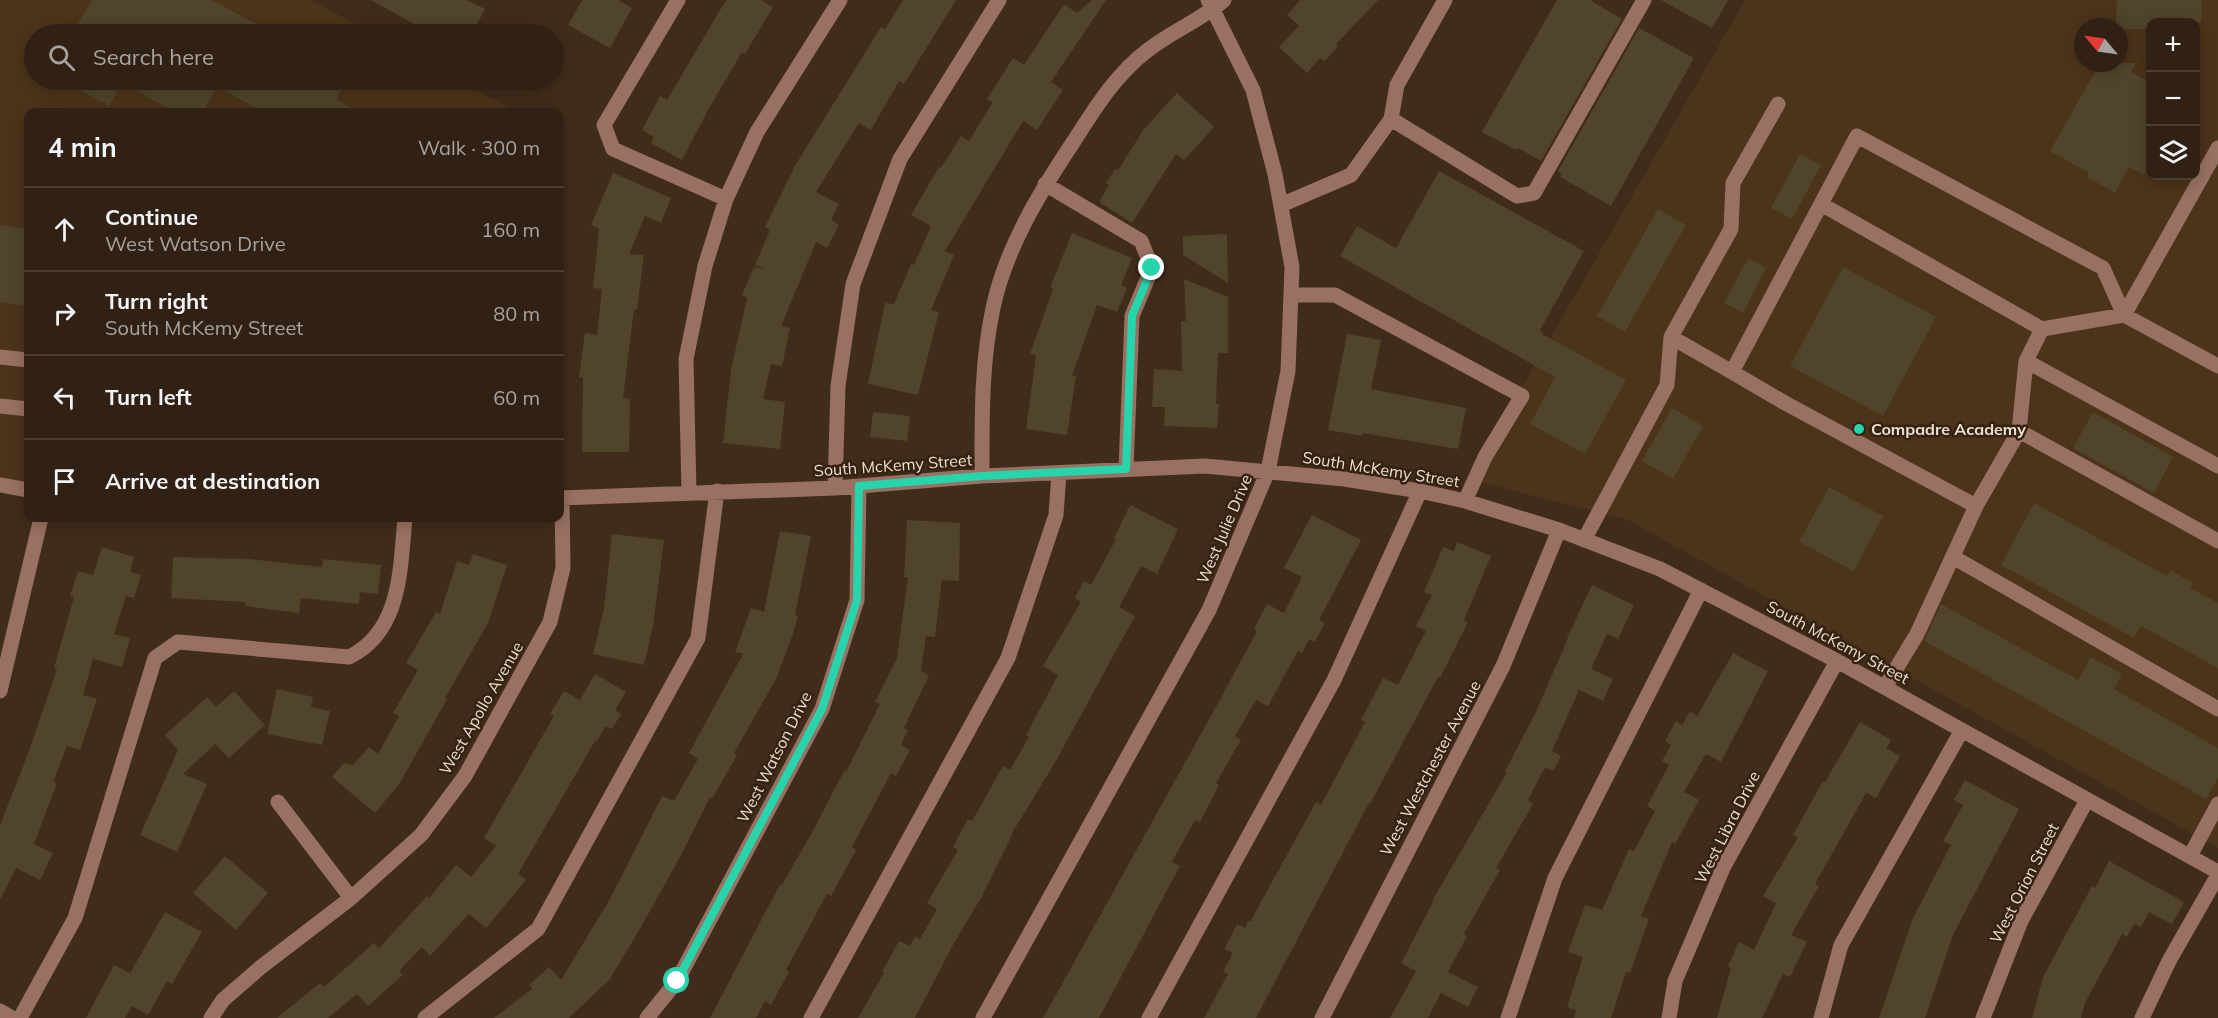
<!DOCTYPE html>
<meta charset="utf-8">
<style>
body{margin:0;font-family:Mulish,sans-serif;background:#3c2e22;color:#f1f3f6}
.controls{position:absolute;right:18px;top:18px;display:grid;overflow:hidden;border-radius:12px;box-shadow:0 3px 15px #0003}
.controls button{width:54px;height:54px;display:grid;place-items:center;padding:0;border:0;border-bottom:2px solid #4b3e34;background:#302114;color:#f1f3f6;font:30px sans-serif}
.compass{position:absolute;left:2074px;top:18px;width:54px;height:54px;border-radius:50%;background:#302114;box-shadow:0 3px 15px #0003;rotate:299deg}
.stop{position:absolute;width:18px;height:18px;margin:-14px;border:4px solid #27d5ad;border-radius:50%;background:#fff}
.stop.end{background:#27d5ad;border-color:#fff;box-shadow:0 2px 6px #0008}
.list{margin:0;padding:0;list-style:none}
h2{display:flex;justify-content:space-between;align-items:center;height:78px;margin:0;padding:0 24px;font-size:26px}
h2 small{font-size:20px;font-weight:400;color:#a8a3a0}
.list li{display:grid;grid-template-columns:39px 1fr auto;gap:18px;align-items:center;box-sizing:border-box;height:84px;padding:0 24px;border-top:2px solid #4b3e34}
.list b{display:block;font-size:22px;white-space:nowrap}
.list p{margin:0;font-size:20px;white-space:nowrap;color:#a8a3a0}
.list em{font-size:20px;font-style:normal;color:#a8a3a0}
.icon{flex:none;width:33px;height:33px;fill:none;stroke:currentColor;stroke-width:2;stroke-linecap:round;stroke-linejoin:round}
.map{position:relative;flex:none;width:2218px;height:1018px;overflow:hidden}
.search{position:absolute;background:#302114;box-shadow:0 3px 15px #0003;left:24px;top:24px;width:540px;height:66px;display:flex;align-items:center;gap:15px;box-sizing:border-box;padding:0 21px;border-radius:33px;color:#a8a3a0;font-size:22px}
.panel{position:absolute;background:#302114;box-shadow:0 3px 15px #0003;left:24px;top:108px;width:540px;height:414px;border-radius:12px}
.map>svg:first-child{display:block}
.built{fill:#4c331b;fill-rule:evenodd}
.building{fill:#50442b}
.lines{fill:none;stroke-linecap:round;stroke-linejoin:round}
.minor{stroke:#987162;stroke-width:15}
.route{stroke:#27d5ad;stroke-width:8}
.poi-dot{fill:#27d5ad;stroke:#352210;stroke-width:2}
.labels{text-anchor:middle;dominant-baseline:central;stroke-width:5;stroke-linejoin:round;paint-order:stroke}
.poi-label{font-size:16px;font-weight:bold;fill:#ebded2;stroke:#352210;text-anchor:start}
.street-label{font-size:16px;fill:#ebded2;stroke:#352210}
</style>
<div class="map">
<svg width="2218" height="1018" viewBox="0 0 2218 1018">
<rect width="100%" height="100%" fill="#402c1a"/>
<!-- built -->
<path class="built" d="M 0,0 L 311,0 L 375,34 L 34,34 L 34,80 L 457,80 L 518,112 L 28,112 L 28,490 L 0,485 Z
M 1745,0 L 2218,0 L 2218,848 L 1628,520 L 1469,479 ZM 2150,22 L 2196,22 L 2196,176 L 2150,176 ZM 2083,27 L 2119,27 L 2119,63 L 2083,63 Z"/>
<!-- building -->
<path class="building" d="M 92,0 L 212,0 L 275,34 L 72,34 Z
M 371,0 L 467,0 L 485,9 L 472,34 L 432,34 Z
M 582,0 L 618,0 L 632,8 L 610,48 L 568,25 Z
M 726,0 L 761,0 L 773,7 L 745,54 L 742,52 L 708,110 L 682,160 L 651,143 L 654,137 L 642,130 L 660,96 L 667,100 Z
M 903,0 L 956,0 L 904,84 L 899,81 L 871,130 L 859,123 L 816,192 L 839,204 L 831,220 L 839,225 L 827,248 L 816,242 L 781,326 L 790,328 L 782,366 L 771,364 L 763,399 L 785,402 L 780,449 L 723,443 L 731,370 L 747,298 L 742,295 L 754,267 L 764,269 L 755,265 L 770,230 L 765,227 L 796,164 L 881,27 L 885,29 Z
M 1092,0 L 1106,0 L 1051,82 L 1063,90 L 1037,130 L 1023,121 L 945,251 L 954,255 L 931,310 L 939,312 L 918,395 L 868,384 L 885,303 L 894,304 L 911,264 L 914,265 L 931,226 L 911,215 L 939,167 L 941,168 L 961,136 L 969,141 L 993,102 L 987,99 L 1013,58 L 1024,65 L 1064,4 L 1077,13 Z
M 1300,0 L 1378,0 L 1336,44 L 1338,46 L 1325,61 L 1320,58 L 1307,73 L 1279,47 L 1299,26 L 1287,15 Z
M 1557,0 L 1590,0 L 1622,19 L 1541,161 L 1518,148 L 1516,150 L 1482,132 Z
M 1661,0 L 1728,0 L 1712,28 Z
M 2117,0 L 2202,0 L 2201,22 L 2151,22 L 2151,29 L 2119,29 L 2116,27 Z
M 1639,28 L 1694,58 L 1611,206 L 1560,177 L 1562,174 L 1558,171 Z
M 2100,63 L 2136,63 L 2131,72 L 2151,83 L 2151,164 L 2144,175 L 2129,167 L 2115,193 L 2087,177 L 2089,173 L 2050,151 Z
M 62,80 L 347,80 L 336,100 L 359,112 L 264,112 L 217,87 L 203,112 L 175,112 L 122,83 L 109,106 Z
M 1177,93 L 1214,127 L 1184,160 L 1176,154 L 1132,223 L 1099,202 L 1109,185 L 1106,183 L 1115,169 L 1118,170 L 1144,129 Z
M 1800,154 L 1821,165 L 1792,219 L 1771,208 Z
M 1439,171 L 1584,251 L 1540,330 L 1543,331 L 1542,334 L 1626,380 L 1585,454 L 1530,424 L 1555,377 L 1340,256 L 1357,226 L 1396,248 Z
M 613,173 L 671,198 L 661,223 L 645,216 L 629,254 L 644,255 L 637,310 L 634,309 L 623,398 L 630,399 L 629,452 L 582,452 L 583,378 L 579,377 L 585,333 L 597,335 L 602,289 L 593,288 L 599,229 L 591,225 Z
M 1658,209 L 1686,225 L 1625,332 L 1597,316 Z
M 0,225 L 28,229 L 28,306 L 0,302 Z
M 1072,233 L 1132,258 L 1121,285 L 1127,288 L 1117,312 L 1097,305 L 1072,376 L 1076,376 L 1067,435 L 1026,429 L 1036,356 L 1030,354 L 1053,289 L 1050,288 Z
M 1227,234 L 1228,283 L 1183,255 L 1183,236 Z
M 1748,258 L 1766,268 L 1743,313 L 1724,303 Z
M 1843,267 L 1936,317 L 1883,416 L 1790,366 Z
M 1184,279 L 1228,297 L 1228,353 L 1218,353 L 1216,404 L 1219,404 L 1217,428 L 1164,426 L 1165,407 L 1152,407 L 1154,369 L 1182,371 L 1181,321 L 1186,321 Z
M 1347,334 L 1381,340 L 1371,389 L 1466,408 L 1458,449 L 1363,433 L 1362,436 L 1328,430 Z
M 1672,408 L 1703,426 L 1673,479 L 1642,461 Z
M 873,412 L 910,416 L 907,441 L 870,437 Z
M 2093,412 L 2173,457 L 2154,493 L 2073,448 Z
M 1829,487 L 1883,516 L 1854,571 L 1799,542 Z
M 2034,503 L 2167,576 L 2170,570 L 2193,583 L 2190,588 L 2218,603 L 2218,668 L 2141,626 L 2134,638 L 2001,565 Z
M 1130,505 L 1178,529 L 1157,574 L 1141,566 L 1119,607 L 1135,616 L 1056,761 L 1012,833 L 1013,833 L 981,898 L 954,943 L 915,1018 L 858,1018 L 884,973 L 882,972 L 899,941 L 910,946 L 915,937 L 920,939 L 937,909 L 927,903 L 958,850 L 953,847 L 968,819 L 972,821 L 1003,766 L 1010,770 L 1029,737 L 1026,735 L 1058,675 L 1043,666 L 1081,602 L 1075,598 L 1084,581 L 1091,585 L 1116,539 L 1114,538 Z
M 1312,515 L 1361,540 L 1319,620 L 1325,623 L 1315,642 L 1309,639 L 1302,653 L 1298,651 L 1268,706 L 1256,700 L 1235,736 L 1241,740 L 1216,783 L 1219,785 L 1200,822 L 1195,820 L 1172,862 L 1180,866 L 1099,1018 L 1043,1018 L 1218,703 L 1257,631 L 1254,629 L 1267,604 L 1284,613 L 1302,577 L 1284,568 Z
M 907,520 L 960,523 L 959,581 L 942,580 L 935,637 L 926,636 L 921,671 L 929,675 L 904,728 L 908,730 L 901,745 L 910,750 L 896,776 L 891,773 L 852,847 L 856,850 L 831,896 L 827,894 L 786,970 L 789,972 L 771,1005 L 765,1001 L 756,1018 L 710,1018 L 780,884 L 782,885 L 815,827 L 844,771 L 846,772 L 880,704 L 875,702 L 897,658 L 908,577 L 904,577 Z
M 780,531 L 811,536 L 795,615 L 798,616 L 793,634 L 776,679 L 734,753 L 737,755 L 712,799 L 710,797 L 680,857 L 641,927 L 610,979 L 569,1018 L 494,1018 L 532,989 L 529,985 L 549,967 L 561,980 L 610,899 L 662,796 L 674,801 L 698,759 L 689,753 L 743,654 L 735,652 L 751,608 L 764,612 Z
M 612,534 L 664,540 L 653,626 L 644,665 L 593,654 L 604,608 Z
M 1457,542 L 1491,556 L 1464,620 L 1468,622 L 1440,678 L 1438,677 L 1370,804 L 1369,803 L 1256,1018 L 1204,1018 L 1228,974 L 1223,972 L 1233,953 L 1224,949 L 1237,924 L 1245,928 L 1248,921 L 1250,922 L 1316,802 L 1321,805 L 1365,722 L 1361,720 L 1383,678 L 1398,685 L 1426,631 L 1416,626 L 1432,595 L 1424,592 L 1443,547 L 1454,551 Z
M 102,547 L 134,557 L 130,572 L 141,575 L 134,598 L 126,596 L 114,634 L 130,638 L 122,667 L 93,659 L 83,695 L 97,699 L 80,750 L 67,746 L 53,782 L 57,783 L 34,844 L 53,853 L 40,880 L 16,868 L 0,900 L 0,825 L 29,751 L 57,669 L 54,668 L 74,597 L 70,596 L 78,571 L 93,575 Z
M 473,554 L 507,565 L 488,623 L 445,698 L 447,699 L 400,783 L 375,813 L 332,777 L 344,763 L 353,765 L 369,747 L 378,754 L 399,716 L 393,713 L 418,670 L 406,663 L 436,612 L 440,614 L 457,561 L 469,565 Z
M 173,557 L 250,559 L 322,567 L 323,559 L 381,565 L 378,594 L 360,592 L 359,604 L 301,598 L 299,613 L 245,606 L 245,602 L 171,598 Z
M 1592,585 L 1634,605 L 1618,639 L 1607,634 L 1591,669 L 1613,679 L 1603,701 L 1579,690 L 1552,751 L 1561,756 L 1553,771 L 1545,767 L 1528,800 L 1533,804 L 1496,868 L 1500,870 L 1464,934 L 1467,936 L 1448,972 L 1478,987 L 1468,1007 L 1441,993 L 1428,1018 L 1390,1018 L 1416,971 L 1401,963 L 1433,902 L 1432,901 L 1507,772 L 1505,771 L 1535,714 L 1568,638 L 1567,638 Z
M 1941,604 L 2078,680 L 2091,657 L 2122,674 L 2114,689 L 2218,748 L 2218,778 L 2206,799 L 1924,641 Z
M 1733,653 L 1768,671 L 1721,762 L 1706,754 L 1684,792 L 1699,800 L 1675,844 L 1672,842 L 1641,916 L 1649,919 L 1630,973 L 1626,972 L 1611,1018 L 1574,1018 L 1576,1010 L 1567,1007 L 1583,957 L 1568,952 L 1585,905 L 1602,910 L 1629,849 L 1634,851 L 1655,811 L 1647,806 L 1669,765 L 1662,761 L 1671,745 L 1665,741 L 1676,721 L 1682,725 L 1690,711 L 1697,716 Z
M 595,674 L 626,692 L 615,710 L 621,714 L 612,729 L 606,726 L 597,741 L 595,741 L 518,874 L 526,880 L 486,928 L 469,914 L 430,956 L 422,947 L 399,971 L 403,975 L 368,1006 L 357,994 L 328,1018 L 277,1018 L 320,983 L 324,987 L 374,943 L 379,948 L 427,896 L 429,898 L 456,865 L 471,877 L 496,846 L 484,838 L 554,716 L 550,714 L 564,691 L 580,700 Z
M 277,689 L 313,697 L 311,707 L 330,711 L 322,745 L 267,734 Z
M 234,691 L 265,725 L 229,758 L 215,744 L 183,774 L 207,784 L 177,852 L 140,835 L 178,750 L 165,735 L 207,697 L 216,707 Z
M 1860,722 L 1891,740 L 1886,748 L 1900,756 L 1876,798 L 1866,793 L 1815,884 L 1819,886 L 1791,935 L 1807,942 L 1790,977 L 1783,974 L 1762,1018 L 1717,1018 L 1731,968 L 1728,966 L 1739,942 L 1754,950 L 1776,903 L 1763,896 L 1798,837 L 1793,835 L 1823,781 L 1825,782 Z
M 1965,780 L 2019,809 L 1953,935 L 1925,1018 L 1879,1018 L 1913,918 L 1951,845 L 1943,841 L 1963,805 L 1954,800 Z
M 225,856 L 268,893 L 236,930 L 193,893 Z
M 2109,861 L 2184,902 L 2172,924 L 2149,912 L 2141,927 L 2134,924 L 2127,937 L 2122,934 L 2085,1003 L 2081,1018 L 2032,1018 L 2043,977 L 2092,886 L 2095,888 Z
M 165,912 L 202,932 L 172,984 L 167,981 L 148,1015 L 132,1006 L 125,1018 L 86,1018 L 114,965 L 130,973 Z"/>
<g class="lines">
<!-- minor -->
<path class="minor" d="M 678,0 L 604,125 L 613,149 L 726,199
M 1391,119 L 1517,196 L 1534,193 L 1644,0
M 1045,184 L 1141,241 L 1152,268 L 1132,316 L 1126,469
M 1821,204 L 2042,329 L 2026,361 L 2019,431
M 1281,205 L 1351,175 L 1391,119 L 1397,85 L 1445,0
M 1291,295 L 1335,295 L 1522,396 L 1485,457 L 1465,501
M 2042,329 L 2124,315 L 2218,148
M 1671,337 L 1731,229 L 1733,183 L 1778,104
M 0,357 L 28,360
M 2026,361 L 2218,466
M 1732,372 L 1785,403 L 1976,506 L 2019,431 L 2218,541
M 0,406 L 28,409
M 982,476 C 982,420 981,364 993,308 C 1006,247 1040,192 1074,141 C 1095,108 1116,74 1148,50 C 1172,31 1201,20 1224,0
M 0,485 L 28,490
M 835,488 L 838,386 L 853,284 L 900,159 L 999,0
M 689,493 L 686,359 L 705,266 L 726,199 L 757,132 L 840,0
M 560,498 L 835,488 L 982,476 L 1205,466 L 1344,479 L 1420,491 L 1465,501 L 1559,530 L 1660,569 L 1837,661 L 2218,872
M 1584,540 L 1667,385 L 1671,337 L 1732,372 L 1857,136 L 2103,268 L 2124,315 L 2218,366
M 1953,557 L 2218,709
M 1885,687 L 1917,634 L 1976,506
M 0,691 L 41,518
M 278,802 L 351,898
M 2190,856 L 2218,804
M 0,1011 L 12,1018
M 20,1018 L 75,918 L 155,658 L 178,642 L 349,657 C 402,631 400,568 405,518
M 211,1018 L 223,1000 L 261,967 L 351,898 L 421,835 L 465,776 L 550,622 L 563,568 L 562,498
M 425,1018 L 538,929 L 698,638 L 717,491
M 647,1018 L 677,981 L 822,709 L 857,600 L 859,486
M 811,1018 L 1008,658 L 1056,515 L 1059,473
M 983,1018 L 1209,610 L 1268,471 L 1288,371 L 1292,267 L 1275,174 L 1253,90 L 1208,0
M 1149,1018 L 1334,680 L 1420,491
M 1322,1018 L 1503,666 L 1559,530
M 1508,1018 L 1555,878 L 1701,590
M 1669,1018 L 1675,981 L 1723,868 L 1837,661
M 1821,1018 L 1841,945 L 1962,730
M 1983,1018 L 2021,921 L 2087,800
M 2142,1018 L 2169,961 L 2218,875"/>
</g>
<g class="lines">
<!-- route -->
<path class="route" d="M 677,981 L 822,709 L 857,600 L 859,486 L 982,476 L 1126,469 L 1132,316 L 1152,268"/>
</g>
<!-- markers -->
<circle class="poi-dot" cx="1859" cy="429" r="6"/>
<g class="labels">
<!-- poi labels -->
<g class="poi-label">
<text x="1871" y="429">Compadre Academy</text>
</g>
<!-- street labels -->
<g class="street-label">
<text transform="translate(893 465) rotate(-4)">South McKemy Street</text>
<text transform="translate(1381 469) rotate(9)">South McKemy Street</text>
<text transform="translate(1224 529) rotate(-67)">West Julie Drive</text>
<text transform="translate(1838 642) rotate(28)">South McKemy Street</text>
<text transform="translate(481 708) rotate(-60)">West Apollo Avenue</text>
<text transform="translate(774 757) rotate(-63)">West Watson Drive</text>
<text transform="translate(1430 768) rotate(-62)">West Westchester Avenue</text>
<text transform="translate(1727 827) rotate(-63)">West Libra Drive</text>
<text transform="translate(2024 883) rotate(-63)">West Orion Street</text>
</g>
</g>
</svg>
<div class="controls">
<button>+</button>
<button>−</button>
<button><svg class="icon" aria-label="layers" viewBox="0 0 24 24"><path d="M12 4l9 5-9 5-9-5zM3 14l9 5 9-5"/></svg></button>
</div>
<svg class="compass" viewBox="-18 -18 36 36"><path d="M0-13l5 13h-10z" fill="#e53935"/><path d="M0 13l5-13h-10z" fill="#a8a3a0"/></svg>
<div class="stop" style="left:677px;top:981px"></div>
<div class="stop end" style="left:1152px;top:268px"></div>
<div class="search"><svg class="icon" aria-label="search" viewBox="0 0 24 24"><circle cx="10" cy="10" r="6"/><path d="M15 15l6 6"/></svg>Search here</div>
<section class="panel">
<h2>4 min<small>Walk · 300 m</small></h2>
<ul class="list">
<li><svg class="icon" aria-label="ahead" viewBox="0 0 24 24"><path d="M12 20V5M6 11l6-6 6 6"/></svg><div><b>Continue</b><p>West Watson Drive</p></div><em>160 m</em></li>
<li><svg class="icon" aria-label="right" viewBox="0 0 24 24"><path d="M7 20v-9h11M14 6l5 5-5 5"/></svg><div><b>Turn right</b><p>South McKemy Street</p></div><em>80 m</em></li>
<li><svg class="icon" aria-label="left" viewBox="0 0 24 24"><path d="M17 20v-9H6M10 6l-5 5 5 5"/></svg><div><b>Turn left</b></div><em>60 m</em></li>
<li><svg class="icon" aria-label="arrive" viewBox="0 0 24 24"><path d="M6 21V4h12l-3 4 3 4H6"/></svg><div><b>Arrive at destination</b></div></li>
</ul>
</section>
</div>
